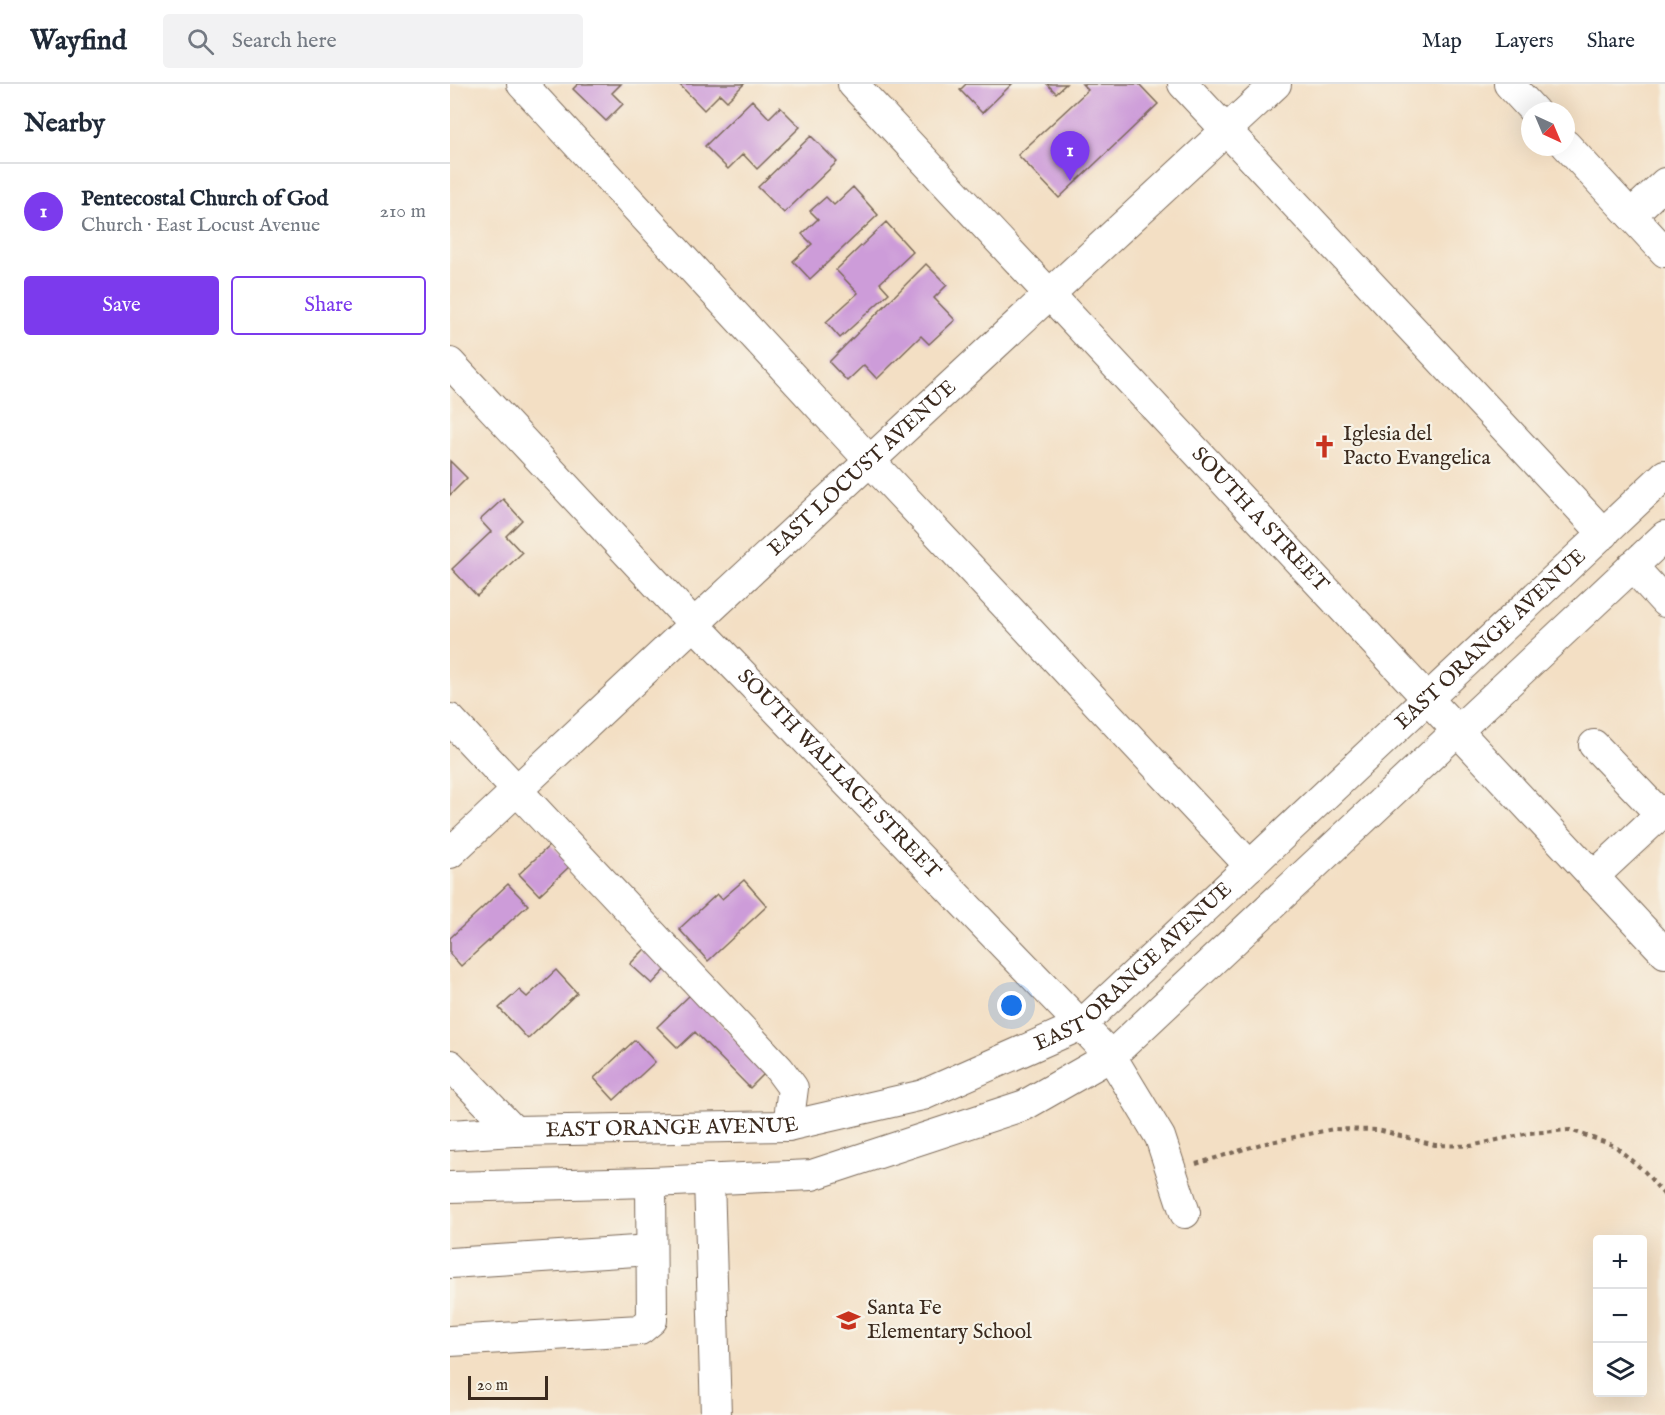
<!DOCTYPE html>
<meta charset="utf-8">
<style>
body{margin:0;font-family:"IM FELL English",serif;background:#f2f2f3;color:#1f2937}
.controls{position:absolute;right:18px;bottom:18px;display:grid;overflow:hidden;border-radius:6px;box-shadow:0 6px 24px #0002}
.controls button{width:54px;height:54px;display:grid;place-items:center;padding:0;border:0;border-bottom:2px solid #e0e1e3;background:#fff;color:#1f2937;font:30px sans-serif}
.compass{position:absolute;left:1071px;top:18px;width:54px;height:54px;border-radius:50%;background:#fff;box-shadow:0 6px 24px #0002;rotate:136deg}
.scale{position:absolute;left:18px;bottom:15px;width:80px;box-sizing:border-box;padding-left:6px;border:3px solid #3b2a1e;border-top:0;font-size:16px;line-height:21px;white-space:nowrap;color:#3b2a1e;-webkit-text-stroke:4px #f7f3e8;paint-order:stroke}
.you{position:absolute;left:562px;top:922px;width:21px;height:21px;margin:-15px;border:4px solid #fff;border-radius:50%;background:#1a73e8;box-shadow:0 0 0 9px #1a73e833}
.badge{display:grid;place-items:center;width:39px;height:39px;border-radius:50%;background:#7c3aed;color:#fff;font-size:20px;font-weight:700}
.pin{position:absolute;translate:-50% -50px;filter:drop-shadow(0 2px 3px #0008)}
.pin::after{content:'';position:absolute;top:32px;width:21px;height:18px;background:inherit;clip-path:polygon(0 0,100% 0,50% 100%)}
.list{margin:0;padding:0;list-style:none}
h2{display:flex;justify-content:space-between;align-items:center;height:78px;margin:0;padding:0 24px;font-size:26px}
h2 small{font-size:20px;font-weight:400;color:#747a83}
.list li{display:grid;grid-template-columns:39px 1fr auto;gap:18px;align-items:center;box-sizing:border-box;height:96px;padding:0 24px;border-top:2px solid #e0e1e3}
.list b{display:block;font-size:22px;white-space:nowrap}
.list p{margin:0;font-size:20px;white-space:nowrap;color:#747a83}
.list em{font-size:20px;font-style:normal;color:#747a83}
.actions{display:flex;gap:12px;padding:18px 24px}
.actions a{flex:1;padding:14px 0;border:2px solid #7c3aed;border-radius:6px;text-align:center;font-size:21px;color:#7c3aed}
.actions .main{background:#7c3aed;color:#fff}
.icon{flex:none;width:33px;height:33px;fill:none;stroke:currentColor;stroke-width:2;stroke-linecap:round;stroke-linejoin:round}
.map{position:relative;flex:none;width:1215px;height:1331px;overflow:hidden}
header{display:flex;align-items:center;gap:36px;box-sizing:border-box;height:84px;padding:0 30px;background:#fff;border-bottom:2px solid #e0e1e3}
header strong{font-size:28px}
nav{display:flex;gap:33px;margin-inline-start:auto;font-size:21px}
.search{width:420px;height:54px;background:#f2f2f3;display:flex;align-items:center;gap:15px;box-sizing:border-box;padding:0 21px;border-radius:6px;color:#747a83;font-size:22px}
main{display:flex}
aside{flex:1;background:#fff}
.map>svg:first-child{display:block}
.building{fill:#cd9cd9}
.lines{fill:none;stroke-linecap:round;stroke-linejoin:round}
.minor-casing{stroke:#7b6958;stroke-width:32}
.path{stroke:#7b6958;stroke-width:4;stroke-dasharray:4.5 4.5;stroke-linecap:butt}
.minor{stroke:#fff;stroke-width:30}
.labels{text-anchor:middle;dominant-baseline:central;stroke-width:4.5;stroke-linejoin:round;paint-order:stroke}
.poi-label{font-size:21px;fill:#3b2a1e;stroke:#f7f3e8;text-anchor:start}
.street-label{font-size:21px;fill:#3b2a1e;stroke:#f7f3e8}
</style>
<header>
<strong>Wayfind</strong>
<div class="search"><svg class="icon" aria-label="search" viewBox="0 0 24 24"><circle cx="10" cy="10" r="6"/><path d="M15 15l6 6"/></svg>Search here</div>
<nav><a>Map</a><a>Layers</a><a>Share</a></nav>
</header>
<main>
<aside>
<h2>Nearby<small></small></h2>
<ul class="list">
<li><span class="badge">1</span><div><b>Pentecostal Church of God</b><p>Church · East Locust Avenue</p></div><em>210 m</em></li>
</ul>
<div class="actions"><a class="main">Save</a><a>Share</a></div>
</aside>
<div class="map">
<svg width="1215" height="1331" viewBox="0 0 1215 1331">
<rect width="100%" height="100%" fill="#f7f3e8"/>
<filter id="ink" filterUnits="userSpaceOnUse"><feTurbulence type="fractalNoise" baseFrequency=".0167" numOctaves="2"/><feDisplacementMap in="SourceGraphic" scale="12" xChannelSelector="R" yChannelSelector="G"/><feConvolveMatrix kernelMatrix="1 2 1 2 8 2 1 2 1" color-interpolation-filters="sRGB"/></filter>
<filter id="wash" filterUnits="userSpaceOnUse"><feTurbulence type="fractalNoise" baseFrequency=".008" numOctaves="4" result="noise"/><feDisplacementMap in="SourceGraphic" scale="24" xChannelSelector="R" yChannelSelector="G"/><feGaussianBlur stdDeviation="1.35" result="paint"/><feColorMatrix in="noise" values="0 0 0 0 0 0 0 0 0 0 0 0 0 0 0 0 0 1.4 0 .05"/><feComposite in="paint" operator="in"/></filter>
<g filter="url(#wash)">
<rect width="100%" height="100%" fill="#f3dfc4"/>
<g id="blocks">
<!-- building -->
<path class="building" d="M 128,0 L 171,0 L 162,9 L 173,20 L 156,37 L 123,5 Z
M 229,0 L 294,0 L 277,17 L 270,10 L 254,26 Z
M 516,0 L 562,0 L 532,29 L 510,6 Z
M 597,0 L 616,0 L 606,9 Z
M 632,0 L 689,0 L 708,20 L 609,114 L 568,71 L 638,6 Z
M 302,16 L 319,34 L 330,23 L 350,43 L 307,85 L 293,70 L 278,85 L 255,62 Z
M 361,52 L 387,78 L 334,129 L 308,103 Z
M 403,103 L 428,131 L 360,195 L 343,177 L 362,160 L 352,150 L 368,135 L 360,127 L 376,113 L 384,121 Z
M 436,138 L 463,168 L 430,199 L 439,209 L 390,254 L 376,238 L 408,209 L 386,186 Z
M 476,180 L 497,201 L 484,214 L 505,236 L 479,260 L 471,252 L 427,295 L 414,281 L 397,297 L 379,278 Z
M 0,377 L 17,394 L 0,411 Z
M 53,415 L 72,436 L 56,452 L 72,469 L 27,512 L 2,485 L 41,448 L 30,436 Z
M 101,760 L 121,781 L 89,811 L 69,790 Z
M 294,796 L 317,822 L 258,877 L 229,845 L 267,810 L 272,815 Z
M 58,800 L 78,821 L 11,882 L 0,870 L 0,854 Z
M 198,862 L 219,882 L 202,900 L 180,880 Z
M 106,886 L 127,909 L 78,955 L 49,924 L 69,906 L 77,913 Z
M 241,910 L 317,987 L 300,1004 L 245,948 L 228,964 L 207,943 Z
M 185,956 L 205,978 L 164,1016 L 144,994 Z"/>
</g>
</g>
<g filter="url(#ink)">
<use href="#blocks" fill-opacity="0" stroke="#7b6958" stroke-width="1.5"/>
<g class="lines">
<defs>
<g id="minor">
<path d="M 72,0 L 420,377 L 800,782"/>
<path id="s1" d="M 403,0 L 1215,869"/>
<path d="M 733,0 L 1154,450"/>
<path d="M 1059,0 L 1084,27"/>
<path d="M 1116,61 L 1215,168"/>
<path d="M 1181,131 L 1215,99"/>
<path id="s2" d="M 0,279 L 244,540 L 661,972 L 710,1053 L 735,1129"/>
<path d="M 1182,482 L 1215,518"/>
<path d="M 0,635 L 329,985 L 343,1004 L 338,1042"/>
<path d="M 1144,661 L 1210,730"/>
<path id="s3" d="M 0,769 L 244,540 L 826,0"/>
<path d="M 1143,793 L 1215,726"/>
<path d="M 0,981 L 64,1047"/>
<path id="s4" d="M 0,1051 L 64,1047 L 338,1042 L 473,1011 L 631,941 L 1215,391"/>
<path d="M 259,1095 L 266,1331"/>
<path d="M 0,1103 L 201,1098 L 362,1091 L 575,1021 L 661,972 L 1215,452"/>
<path d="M 0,1179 L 201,1166"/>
<path d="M 0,1257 L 190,1246 L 202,1236 L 201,1098"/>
</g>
</defs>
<!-- minor casing -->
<use href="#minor" class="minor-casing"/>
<!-- path -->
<path class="path" d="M 746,1080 L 811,1060 L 883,1045 L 928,1046 L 985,1061 L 1020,1062 L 1079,1049 L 1120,1046 L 1165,1062 L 1195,1088 L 1215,1112"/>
<!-- minor -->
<use href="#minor" class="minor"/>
</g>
</g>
<!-- icons -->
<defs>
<symbol id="church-bare" viewBox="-9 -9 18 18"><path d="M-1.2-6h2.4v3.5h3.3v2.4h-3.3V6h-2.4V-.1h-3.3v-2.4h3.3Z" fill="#c8321e" stroke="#f7f3e8" stroke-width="2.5" paint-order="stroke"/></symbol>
<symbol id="school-bare" viewBox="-9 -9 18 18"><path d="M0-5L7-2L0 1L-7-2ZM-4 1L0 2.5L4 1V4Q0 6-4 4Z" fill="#c8321e" stroke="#f7f3e8" stroke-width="2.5" paint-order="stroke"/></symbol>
</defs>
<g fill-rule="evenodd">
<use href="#church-bare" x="858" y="346" width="33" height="33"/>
<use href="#school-bare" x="382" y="1220" width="33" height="33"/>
</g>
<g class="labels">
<!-- poi labels -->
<g class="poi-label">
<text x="893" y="350">Iglesia del<tspan x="893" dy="24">Pacto Evangelica</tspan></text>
<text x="417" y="1224">Santa Fe<tspan x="417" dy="24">Elementary School</tspan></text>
</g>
<!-- street labels -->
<g class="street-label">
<text stroke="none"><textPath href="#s3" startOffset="564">EAST LOCUST AVENUE</textPath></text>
<text stroke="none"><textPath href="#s1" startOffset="596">SOUTH A STREET</textPath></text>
<text stroke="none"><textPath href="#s4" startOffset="1212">EAST ORANGE AVENUE</textPath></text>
<text stroke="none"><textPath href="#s2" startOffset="566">SOUTH WALLACE STREET</textPath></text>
<text stroke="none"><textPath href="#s4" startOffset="726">EAST ORANGE AVENUE</textPath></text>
<text stroke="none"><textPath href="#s4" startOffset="222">EAST ORANGE AVENUE</textPath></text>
</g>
</g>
</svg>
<div class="controls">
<button>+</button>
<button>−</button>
<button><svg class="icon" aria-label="layers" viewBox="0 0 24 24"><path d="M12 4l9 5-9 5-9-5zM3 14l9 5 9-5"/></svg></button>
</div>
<svg class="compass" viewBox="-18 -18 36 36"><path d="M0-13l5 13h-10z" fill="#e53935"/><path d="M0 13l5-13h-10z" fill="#747a83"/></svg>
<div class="scale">20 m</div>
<div class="you"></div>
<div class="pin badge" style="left:620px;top:97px">1</div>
</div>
</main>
